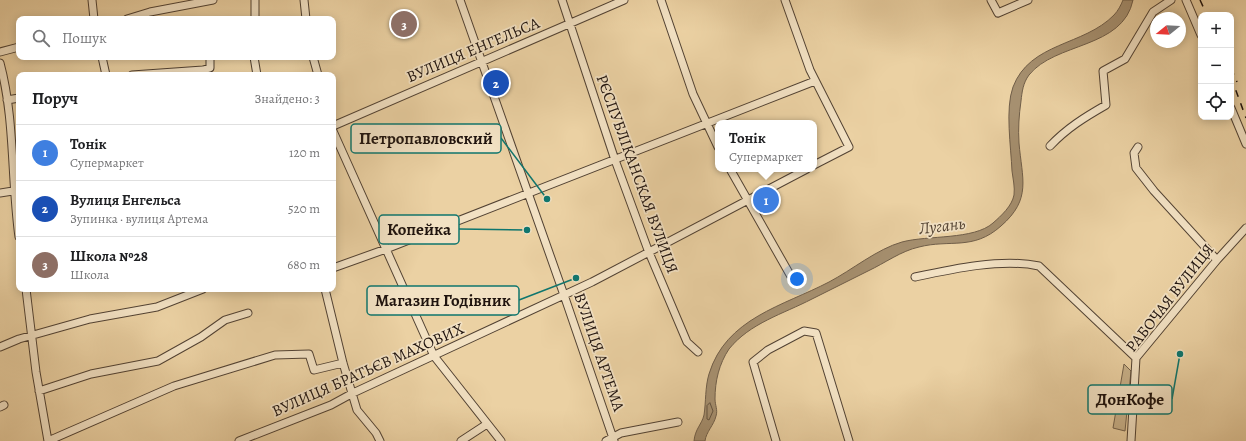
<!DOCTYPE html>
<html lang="uk">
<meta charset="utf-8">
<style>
body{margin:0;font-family:Alegreya,serif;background:#f2f2f2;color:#202124}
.controls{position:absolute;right:12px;top:12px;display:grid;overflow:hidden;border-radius:8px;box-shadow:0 2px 10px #0003}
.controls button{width:36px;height:36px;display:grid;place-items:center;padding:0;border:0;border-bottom:1px solid #e0e0e0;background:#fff;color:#202124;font:20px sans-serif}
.compass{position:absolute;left:1150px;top:12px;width:36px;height:36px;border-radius:50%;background:#fff;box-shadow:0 2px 10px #0003;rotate:252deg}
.you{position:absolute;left:797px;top:279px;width:14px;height:14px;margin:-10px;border:3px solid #fff;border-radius:50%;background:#1a73e8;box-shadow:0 0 0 6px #1a73e833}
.badge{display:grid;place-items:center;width:26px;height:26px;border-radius:50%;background:#8f2418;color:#fff;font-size:13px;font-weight:700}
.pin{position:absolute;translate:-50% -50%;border:2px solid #fff;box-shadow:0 1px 4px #0006}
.popup{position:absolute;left:715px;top:120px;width:102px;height:52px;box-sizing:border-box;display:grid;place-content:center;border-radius:8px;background:#fff;filter:drop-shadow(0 1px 3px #0005);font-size:13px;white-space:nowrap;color:#757577}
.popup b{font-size:15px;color:#202124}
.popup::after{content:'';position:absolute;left:50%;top:100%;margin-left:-8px;border:8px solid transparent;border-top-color:#fff}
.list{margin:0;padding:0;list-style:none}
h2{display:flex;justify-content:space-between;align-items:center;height:52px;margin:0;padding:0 16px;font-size:17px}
h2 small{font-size:13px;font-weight:400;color:#757577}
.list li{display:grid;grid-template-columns:26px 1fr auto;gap:12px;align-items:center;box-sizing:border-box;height:56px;padding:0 16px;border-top:1px solid #e0e0e0}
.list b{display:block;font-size:15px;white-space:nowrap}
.list p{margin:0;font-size:13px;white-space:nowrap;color:#757577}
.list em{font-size:13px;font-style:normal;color:#757577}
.icon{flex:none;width:22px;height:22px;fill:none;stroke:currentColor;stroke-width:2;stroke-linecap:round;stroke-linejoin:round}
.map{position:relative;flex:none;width:1246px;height:441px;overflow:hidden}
.search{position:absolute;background:#fff;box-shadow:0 2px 10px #0003;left:16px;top:16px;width:320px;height:44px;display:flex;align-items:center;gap:10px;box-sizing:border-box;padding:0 14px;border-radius:8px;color:#757577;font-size:15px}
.panel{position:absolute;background:#fff;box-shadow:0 2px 10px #0003;left:16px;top:72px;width:320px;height:220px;border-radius:8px}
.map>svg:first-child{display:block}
.green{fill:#c8b18a;stroke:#74624c}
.water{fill:#a69070;stroke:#705e49}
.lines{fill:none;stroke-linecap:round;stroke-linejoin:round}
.shore{stroke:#62523f;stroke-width:1}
.minor-casing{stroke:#524233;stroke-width:9}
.minor{stroke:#f2e1c3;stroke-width:7}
.rail{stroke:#1f130e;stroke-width:1.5;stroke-dasharray:7 7;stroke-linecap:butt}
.labels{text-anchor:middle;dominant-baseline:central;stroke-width:3.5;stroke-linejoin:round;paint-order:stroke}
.street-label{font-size:16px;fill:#1f130e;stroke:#f2e1c3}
.water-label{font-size:17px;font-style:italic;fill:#554535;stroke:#f2e1c3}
.leader{fill:none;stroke:#0f766e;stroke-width:1.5}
.callout-dot{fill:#0f766e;stroke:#f2e1c3;stroke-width:1.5}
.callout{fill:#f2e1c3;stroke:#0f766e;stroke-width:1.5}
.callout-label{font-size:17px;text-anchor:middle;font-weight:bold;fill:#1f130e}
</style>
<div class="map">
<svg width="1246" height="441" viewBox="0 0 1246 441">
<rect width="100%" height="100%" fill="#ebd1a3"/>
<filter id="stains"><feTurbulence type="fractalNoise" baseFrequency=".005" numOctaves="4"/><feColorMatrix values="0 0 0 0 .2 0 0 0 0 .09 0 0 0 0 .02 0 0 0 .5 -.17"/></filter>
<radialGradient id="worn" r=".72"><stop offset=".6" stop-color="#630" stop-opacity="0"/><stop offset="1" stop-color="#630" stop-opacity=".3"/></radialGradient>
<!-- green -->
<path class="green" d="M 1124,364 L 1131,371 L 1125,431 L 1113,428 Z"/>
<!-- water -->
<path class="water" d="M 1123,0 L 1133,0 C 1123,49 1055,42 1029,75 C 1023,83 1022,92 1021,101 C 1019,115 1018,129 1019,143 C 1022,179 1032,199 1001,226 C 973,251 950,239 919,247 C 901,251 885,263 868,271 C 849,280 831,290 812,299 C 783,314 750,323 729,349 C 719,364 715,381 715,399 C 715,405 718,410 716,416 C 714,425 706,432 705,441 L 694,441 C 695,429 702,424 704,415 C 706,402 705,387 709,374 C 726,318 783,306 829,282 C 852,270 877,249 902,242 C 928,235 974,240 993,223 C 1001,216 1012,206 1014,195 C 1015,187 1013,179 1012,171 C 1011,147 1005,109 1013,87 C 1030,42 1084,46 1114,15 C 1118,11 1121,5 1123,0 Z"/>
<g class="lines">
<!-- shore -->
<path class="shore" d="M 710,403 L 713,411 L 709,420 L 707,419 L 707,406 Z"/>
<defs>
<path id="minor" d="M 92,0 L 94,19
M 304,0 L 306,19
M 460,0 L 564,295 L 614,441
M 562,0 L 615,160 L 648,250 L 687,342 L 698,352
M 661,0 L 693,94 L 718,147
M 785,0 L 810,70 L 849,147 L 814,165
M 991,0 L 998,13 L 1028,0
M 1186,0 L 1201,35
M 127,19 L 150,12 L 213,0
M 255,19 L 255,0
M 0,52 L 19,47
M 102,57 L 106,75
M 254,57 L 257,75
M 313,57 L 318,75
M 0,63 C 15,119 11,179 19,237
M 132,75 L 203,70 L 210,68 L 210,57
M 7,100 L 19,98
M 1231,108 L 1246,144
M 333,126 L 624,0
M 333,131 L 434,356 L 501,441
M 1050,146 C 1067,128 1085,117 1106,105 L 1103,71 L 1125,59 L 1153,12 L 1171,0
M 1138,147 L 1134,153 L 1136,168 L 1154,191 L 1217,260
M 730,169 L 793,280
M 0,193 L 19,190
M 333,268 L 386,249 L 815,81
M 915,277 C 952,269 1002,258 1039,266 L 1136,358
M 26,289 L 36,372 L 48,441
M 325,289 L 343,363 L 357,410 L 376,433 L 380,441
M 0,347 L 19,339 L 90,319 L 157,307 L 203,289
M 39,391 L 91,374 L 158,361 L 201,337 L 225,320 L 248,313
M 0,407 L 4,405
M 48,441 L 174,386 L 275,355 L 309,354 L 314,370 L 343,363
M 239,441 L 331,405 L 353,393 L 592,282 L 807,169
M 461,441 L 487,424
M 606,441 L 621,433 L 678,422
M 776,441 L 753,362 L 768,350 L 804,331 L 816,333 L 849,441
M 1131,441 L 1136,358 L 1217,260 L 1246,228"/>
</defs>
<!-- minor casing -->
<use href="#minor" class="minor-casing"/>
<!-- minor -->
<use href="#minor" class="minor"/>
<!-- rail -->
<path class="rail" d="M 1200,0 L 1207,15
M 1231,68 L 1237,82
M 1231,77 L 1246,118"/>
</g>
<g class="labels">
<!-- street labels -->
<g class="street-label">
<text transform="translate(473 50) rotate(-23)">ВУЛИЦЯ ЕНГЕЛЬСА</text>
<text transform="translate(637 174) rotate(70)">РЄСПУБЛІКАНСКАЯ ВУЛИЦЯ</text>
<text transform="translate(1170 298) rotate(-52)">РАБОЧАЯ ВУЛИЦЯ</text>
<text transform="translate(599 352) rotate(71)">ВУЛИЦЯ АРТЕМА</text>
<text transform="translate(368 370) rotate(-24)">ВУЛИЦЯ БРАТЬЄВ МАХОВИХ</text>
</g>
<!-- water labels -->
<g class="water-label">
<text transform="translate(942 226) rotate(-7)">Лугань</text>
</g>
</g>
<!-- callouts -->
<path class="leader" d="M547 199L501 138M527 230L459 229M576 278L519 300M1180 354L1172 399"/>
<g class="callout-dot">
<circle cx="547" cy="199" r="4"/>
<circle cx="527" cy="230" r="4"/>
<circle cx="576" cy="278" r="4"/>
<circle cx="1180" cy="354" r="4"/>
</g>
<g class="callout">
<rect x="351" y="124" width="150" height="29" rx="4"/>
<rect x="379" y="215" width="80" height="29" rx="4"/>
<rect x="367" y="286" width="152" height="29" rx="4"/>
<rect x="1088" y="385" width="84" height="29" rx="4"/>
</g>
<g class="callout-label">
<text x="426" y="144">Петропавловский</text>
<text x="419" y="235">Копейка</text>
<text x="443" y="306">Магазин Годівник</text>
<text x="1130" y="405">ДонКофе</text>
</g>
<rect width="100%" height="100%" filter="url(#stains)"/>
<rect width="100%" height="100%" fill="url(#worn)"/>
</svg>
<div class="controls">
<button>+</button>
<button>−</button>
<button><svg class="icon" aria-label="locate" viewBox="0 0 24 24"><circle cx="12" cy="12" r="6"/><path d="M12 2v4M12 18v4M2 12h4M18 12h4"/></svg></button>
</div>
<svg class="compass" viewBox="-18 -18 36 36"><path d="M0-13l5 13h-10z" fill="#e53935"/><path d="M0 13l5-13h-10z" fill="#757577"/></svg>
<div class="you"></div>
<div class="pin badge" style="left:766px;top:200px;background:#3f7fe0">1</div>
<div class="popup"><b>Тонік</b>Супермаркет</div>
<div class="pin badge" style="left:496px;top:83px;background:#1a4fb4">2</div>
<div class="pin badge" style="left:404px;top:24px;background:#8d6e63">3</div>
<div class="search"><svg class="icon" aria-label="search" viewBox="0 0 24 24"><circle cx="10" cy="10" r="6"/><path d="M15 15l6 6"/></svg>Пошук</div>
<section class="panel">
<h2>Поруч<small>Знайдено: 3</small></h2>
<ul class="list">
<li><span class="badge" style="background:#3f7fe0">1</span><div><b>Тонік</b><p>Супермаркет</p></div><em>120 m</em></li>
<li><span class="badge" style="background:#1a4fb4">2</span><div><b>Вулиця Енгельса</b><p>Зупинка · вулиця Артема</p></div><em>520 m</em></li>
<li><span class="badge" style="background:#8d6e63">3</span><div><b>Школа №28</b><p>Школа</p></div><em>680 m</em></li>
</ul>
</section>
</div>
